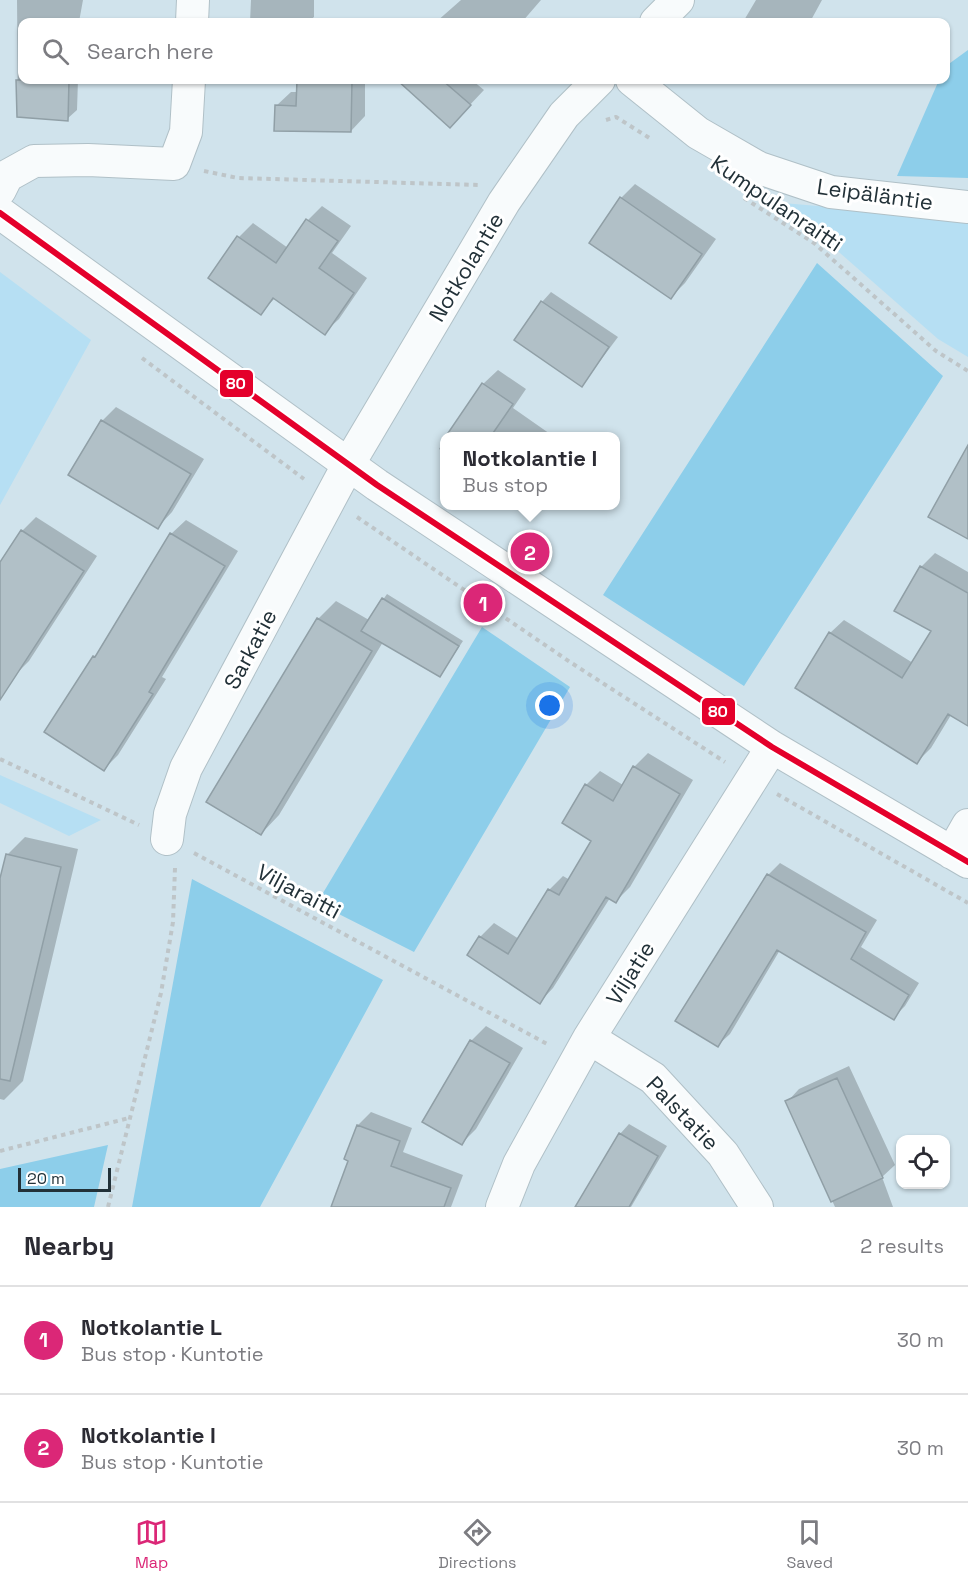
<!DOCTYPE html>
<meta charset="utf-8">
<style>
body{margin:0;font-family:"Space Grotesk",sans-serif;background:#f7f7f7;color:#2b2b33}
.controls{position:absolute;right:18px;bottom:18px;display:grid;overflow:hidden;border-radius:12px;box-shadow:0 2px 4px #0004}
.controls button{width:54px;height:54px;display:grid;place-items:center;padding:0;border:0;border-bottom:2px solid #e1e1e2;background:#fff;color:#2b2b33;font:30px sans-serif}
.scale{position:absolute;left:18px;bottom:15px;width:93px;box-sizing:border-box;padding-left:6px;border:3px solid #223138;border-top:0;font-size:16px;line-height:21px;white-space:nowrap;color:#223138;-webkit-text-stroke:4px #fff;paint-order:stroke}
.you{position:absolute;left:550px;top:706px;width:21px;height:21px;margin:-15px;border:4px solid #fff;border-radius:50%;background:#1a73e8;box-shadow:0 0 0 9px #1a73e833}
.badge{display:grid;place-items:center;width:39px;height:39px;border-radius:50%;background:#db2777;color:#fff;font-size:20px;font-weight:700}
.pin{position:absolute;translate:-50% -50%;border:3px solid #fff;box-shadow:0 2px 6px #0006}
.popup{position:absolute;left:440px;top:432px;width:180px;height:78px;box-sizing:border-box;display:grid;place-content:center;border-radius:12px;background:#fff;filter:drop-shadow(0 2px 4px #0005);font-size:20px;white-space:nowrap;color:#7c7c81}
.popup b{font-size:22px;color:#2b2b33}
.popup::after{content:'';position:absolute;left:50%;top:100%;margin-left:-12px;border:12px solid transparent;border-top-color:#fff}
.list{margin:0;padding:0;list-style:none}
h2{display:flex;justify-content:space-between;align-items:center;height:78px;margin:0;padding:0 24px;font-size:26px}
h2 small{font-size:20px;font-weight:400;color:#7c7c81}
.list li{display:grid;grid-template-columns:39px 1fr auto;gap:18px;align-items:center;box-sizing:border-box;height:108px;padding:0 24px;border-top:2px solid #e1e1e2}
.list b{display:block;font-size:22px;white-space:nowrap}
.list p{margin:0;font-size:20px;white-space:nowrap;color:#7c7c81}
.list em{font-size:20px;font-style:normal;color:#7c7c81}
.icon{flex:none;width:33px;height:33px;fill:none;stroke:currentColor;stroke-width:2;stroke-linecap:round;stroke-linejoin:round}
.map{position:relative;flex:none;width:968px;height:1207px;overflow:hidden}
.search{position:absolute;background:#fff;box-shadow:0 2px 4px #0004;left:18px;right:18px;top:18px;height:66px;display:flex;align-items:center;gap:15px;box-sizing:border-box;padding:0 21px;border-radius:12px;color:#7c7c81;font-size:22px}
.sheet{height:294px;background:#fff}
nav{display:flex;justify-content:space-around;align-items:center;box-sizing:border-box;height:84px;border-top:2px solid #e1e1e2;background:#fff;font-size:16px;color:#7c7c81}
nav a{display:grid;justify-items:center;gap:3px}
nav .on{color:#db2777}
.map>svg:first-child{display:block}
.green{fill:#b6dff3}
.forest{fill:#8dceea}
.shadow{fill:#0003}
.building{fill:#b1c0c7;stroke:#909fa6;stroke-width:1.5}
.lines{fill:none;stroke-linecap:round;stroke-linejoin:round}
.minor-casing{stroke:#b0c0c7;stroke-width:34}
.path{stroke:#bec5c8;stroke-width:4;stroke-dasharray:4.5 4.5;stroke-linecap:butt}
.minor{stroke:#f8fbfc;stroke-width:32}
.bus-1-casing{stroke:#fff;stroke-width:10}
.bus-1{stroke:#e4002b;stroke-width:6}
.labels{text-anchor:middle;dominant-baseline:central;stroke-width:6;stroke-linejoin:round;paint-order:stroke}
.street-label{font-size:22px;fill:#223138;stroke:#fff}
.line-badge{stroke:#fff;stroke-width:2}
.badge-label{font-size:16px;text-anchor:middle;font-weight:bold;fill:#fff}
</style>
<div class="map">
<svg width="968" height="1207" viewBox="0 0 968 1207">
<rect width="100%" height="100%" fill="#d0e3ec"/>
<!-- green -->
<path class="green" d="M 783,203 L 968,219 L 968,357 L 938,339 Z
M 0,272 L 91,340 L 0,505 Z
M 0,775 L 101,820 L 69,836 L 0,803 Z"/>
<!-- forest -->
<path class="forest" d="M 968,50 L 968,178 L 897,176 L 939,80 L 946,80 L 946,66 Z
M 817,263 L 943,376 L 744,686 L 603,595 Z
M 482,627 L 570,687 L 414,952 L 317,903 Z
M 192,879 L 383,980 L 260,1207 L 132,1207 Z
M 108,1145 L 94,1207 L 0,1207 L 0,1169 Z"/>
<!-- shadow -->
<path class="shadow" d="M 17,0 L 83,0 L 79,22 L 22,22 L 22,80 L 78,80 L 77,110 L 67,119 L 18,115 Z
M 251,0 L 314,0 L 314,17 L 308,22 L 250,22 Z
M 461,0 L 541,0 L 522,22 L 436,22 Z
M 756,0 L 822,0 L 810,22 L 743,22 Z
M 298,80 L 365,80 L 365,116 L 351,131 L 276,106 L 291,92 L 298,92 Z
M 399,80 L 472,80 L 484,90 L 450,126 Z
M 635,184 L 716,239 L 685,283 L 671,297 L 621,198 Z
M 322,206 L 351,226 L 332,253 L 367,278 L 339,319 L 324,333 L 275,298 L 261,313 L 210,277 L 239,237 L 253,223 L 288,248 L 308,220 Z
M 551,292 L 618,337 L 582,385 L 542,302 Z
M 498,370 L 526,389 L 513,408 L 553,436 L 447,436 L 483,384 Z
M 116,407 L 204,459 L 172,512 L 158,527 L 102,421 Z
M 444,441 L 444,452 L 439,449 Z
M 36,517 L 97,556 L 29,661 L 15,675 L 0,665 L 0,564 L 22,531 Z
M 186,520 L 238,551 L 162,677 L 166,679 L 118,755 L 104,769 L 94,657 L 103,648 L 171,534 Z
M 935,553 L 968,572 L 968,724 L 951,715 L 931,748 L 917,762 L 830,633 L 844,620 L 913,663 L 933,631 L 897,610 L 921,567 Z
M 387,594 L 463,641 L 440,675 L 383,642 L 279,815 L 261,834 L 318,619 L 336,601 L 369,620 Z
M 648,753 L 693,780 L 630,887 L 616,901 L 610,898 L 553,988 L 540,1002 L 469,955 L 480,937 L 494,923 L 519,939 L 549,890 L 563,876 L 570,880 L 593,840 L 586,785 L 600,771 L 623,785 L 634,767 Z
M 25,837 L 78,849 L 23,1081 L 4,1100 L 0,1099 L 0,884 L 7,855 Z
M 780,863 L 877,920 L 861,947 L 919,983 L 905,1006 L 893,1018 L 780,950 L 730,1034 L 718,1045 L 768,875 Z
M 486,1026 L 523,1048 L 476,1129 L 462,1143 L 424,1122 L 471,1041 Z
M 849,1066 L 895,1165 L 882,1177 L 893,1207 L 835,1207 L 787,1102 L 799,1089 Z
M 371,1112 L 412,1128 L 403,1152 L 463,1175 L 451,1207 L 333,1207 L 350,1160 L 346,1159 L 358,1125 Z
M 629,1124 L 667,1146 L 631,1207 L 577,1207 L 620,1134 Z"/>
<!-- building -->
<path class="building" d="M 16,80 L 69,80 L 68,121 L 17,117 Z
M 297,80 L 352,80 L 351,132 L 274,131 L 275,105 L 296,106 Z
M 397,80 L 442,80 L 471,105 L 450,128 Z
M 620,197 L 702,254 L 671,299 L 589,243 Z
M 306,219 L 338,241 L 319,268 L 354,293 L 325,335 L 273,298 L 261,315 L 208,278 L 237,236 L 276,263 Z
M 541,301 L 609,347 L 582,387 L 514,340 Z
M 482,383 L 513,404 L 491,436 L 446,436 Z
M 101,420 L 191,474 L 158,529 L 68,475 Z
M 968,445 L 968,539 L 928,517 Z
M 21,530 L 84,571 L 0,700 L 0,562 Z
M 170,533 L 225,566 L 149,692 L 153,694 L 104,771 L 44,732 L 93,656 L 95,657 Z
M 920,566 L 968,593 L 968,726 L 948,714 L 917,764 L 795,688 L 829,632 L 902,678 L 931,631 L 894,611 Z
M 382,598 L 459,646 L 440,677 L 361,631 Z
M 317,618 L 372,651 L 261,835 L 206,802 Z
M 633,766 L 680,794 L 616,903 L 606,897 L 540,1004 L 467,955 L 479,936 L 508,954 L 548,889 L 559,895 L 591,841 L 562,823 L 585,784 L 613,801 Z
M 6,854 L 61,867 L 10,1081 L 0,1079 L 0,878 Z
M 767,874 L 866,932 L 851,959 L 909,995 L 894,1020 L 777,950 L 718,1047 L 675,1021 Z
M 470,1040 L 510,1063 L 462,1145 L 422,1122 Z
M 837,1078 L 883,1178 L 831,1202 L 785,1101 Z
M 357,1125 L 400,1141 L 391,1166 L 451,1188 L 444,1207 L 331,1207 L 348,1161 L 344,1159 Z
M 619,1133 L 658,1156 L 629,1207 L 575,1207 Z"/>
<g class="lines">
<defs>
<path id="minor" d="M 192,22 L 193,0
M 656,22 L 678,0
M 632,80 L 698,133 L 759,168 L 831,192 L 968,207
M 0,190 L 7,176 L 34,161 L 88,160 L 174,164 L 186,132 L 189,80
M 0,213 L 377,485 L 772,747 L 968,862
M 167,839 L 170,814 L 186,768 L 348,465 L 504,202 L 564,115 L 599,80
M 952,853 L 968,825
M 589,1038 L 653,1078 L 723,1154 L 757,1207
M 502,1207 L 519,1164 L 589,1038 L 772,747"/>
</defs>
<!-- minor casing -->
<use href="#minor" class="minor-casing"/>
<!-- path -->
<path class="path" d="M 606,120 L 616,117 L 651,139
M 204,171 L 238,178 L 478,185
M 744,198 L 814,243 L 936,351 L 968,371
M 142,358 L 304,479
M 357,517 L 570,662 L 725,762
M 0,759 L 139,825
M 777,794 L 968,903
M 194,853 L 549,1045
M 0,1151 L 129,1118
M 108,1207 L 161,993 L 173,922 L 175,868"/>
<!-- minor -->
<use href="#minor" class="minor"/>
<defs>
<path id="bus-1" d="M 0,213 L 377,485 L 772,747 L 968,862"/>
</defs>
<!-- bus-1 casing -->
<use href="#bus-1" class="bus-1-casing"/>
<!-- bus-1 -->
<use href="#bus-1" class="bus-1"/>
</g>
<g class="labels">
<!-- street labels -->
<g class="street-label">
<text transform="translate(875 194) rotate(8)">Leipäläntie</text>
<text transform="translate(777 203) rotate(34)">Kumpulanraitti</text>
<text transform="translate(466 267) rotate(-59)">Notkolantie</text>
<text transform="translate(250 649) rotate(-62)">Sarkatie</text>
<text transform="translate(299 891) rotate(28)">Viljaraitti</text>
<text transform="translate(630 973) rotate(-58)">Viljatie</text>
<text transform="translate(683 1113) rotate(46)">Palstatie</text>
</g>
</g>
<g class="line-badge">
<rect x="219" y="369" width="35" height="29" rx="6" fill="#e4002b"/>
<rect x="701" y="697" width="35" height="29" rx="6" fill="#e4002b"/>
</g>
<g class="badge-label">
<text x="236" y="389">80</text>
<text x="718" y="717">80</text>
</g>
</svg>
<div class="controls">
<button><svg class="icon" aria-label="locate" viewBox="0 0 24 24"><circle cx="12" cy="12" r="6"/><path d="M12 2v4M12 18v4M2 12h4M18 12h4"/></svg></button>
</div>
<div class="scale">20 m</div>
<div class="you"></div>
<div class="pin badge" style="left:483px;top:603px">1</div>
<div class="pin badge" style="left:530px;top:552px">2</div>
<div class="popup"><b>Notkolantie I</b>Bus stop</div>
<div class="search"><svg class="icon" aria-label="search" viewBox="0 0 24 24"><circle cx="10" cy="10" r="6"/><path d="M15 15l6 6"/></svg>Search here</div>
</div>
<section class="sheet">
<h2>Nearby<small>2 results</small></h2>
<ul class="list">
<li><span class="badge">1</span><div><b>Notkolantie L</b><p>Bus stop · Kuntotie</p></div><em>30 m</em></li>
<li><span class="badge">2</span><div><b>Notkolantie I</b><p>Bus stop · Kuntotie</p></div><em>30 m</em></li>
</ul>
</section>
<nav>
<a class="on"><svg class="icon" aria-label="map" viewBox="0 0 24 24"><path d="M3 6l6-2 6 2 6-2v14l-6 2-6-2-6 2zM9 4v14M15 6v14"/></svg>Map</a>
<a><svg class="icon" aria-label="directions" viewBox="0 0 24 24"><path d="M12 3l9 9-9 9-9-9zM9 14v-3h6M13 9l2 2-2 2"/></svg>Directions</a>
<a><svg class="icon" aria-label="saved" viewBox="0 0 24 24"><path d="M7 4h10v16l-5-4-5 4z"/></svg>Saved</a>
</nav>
